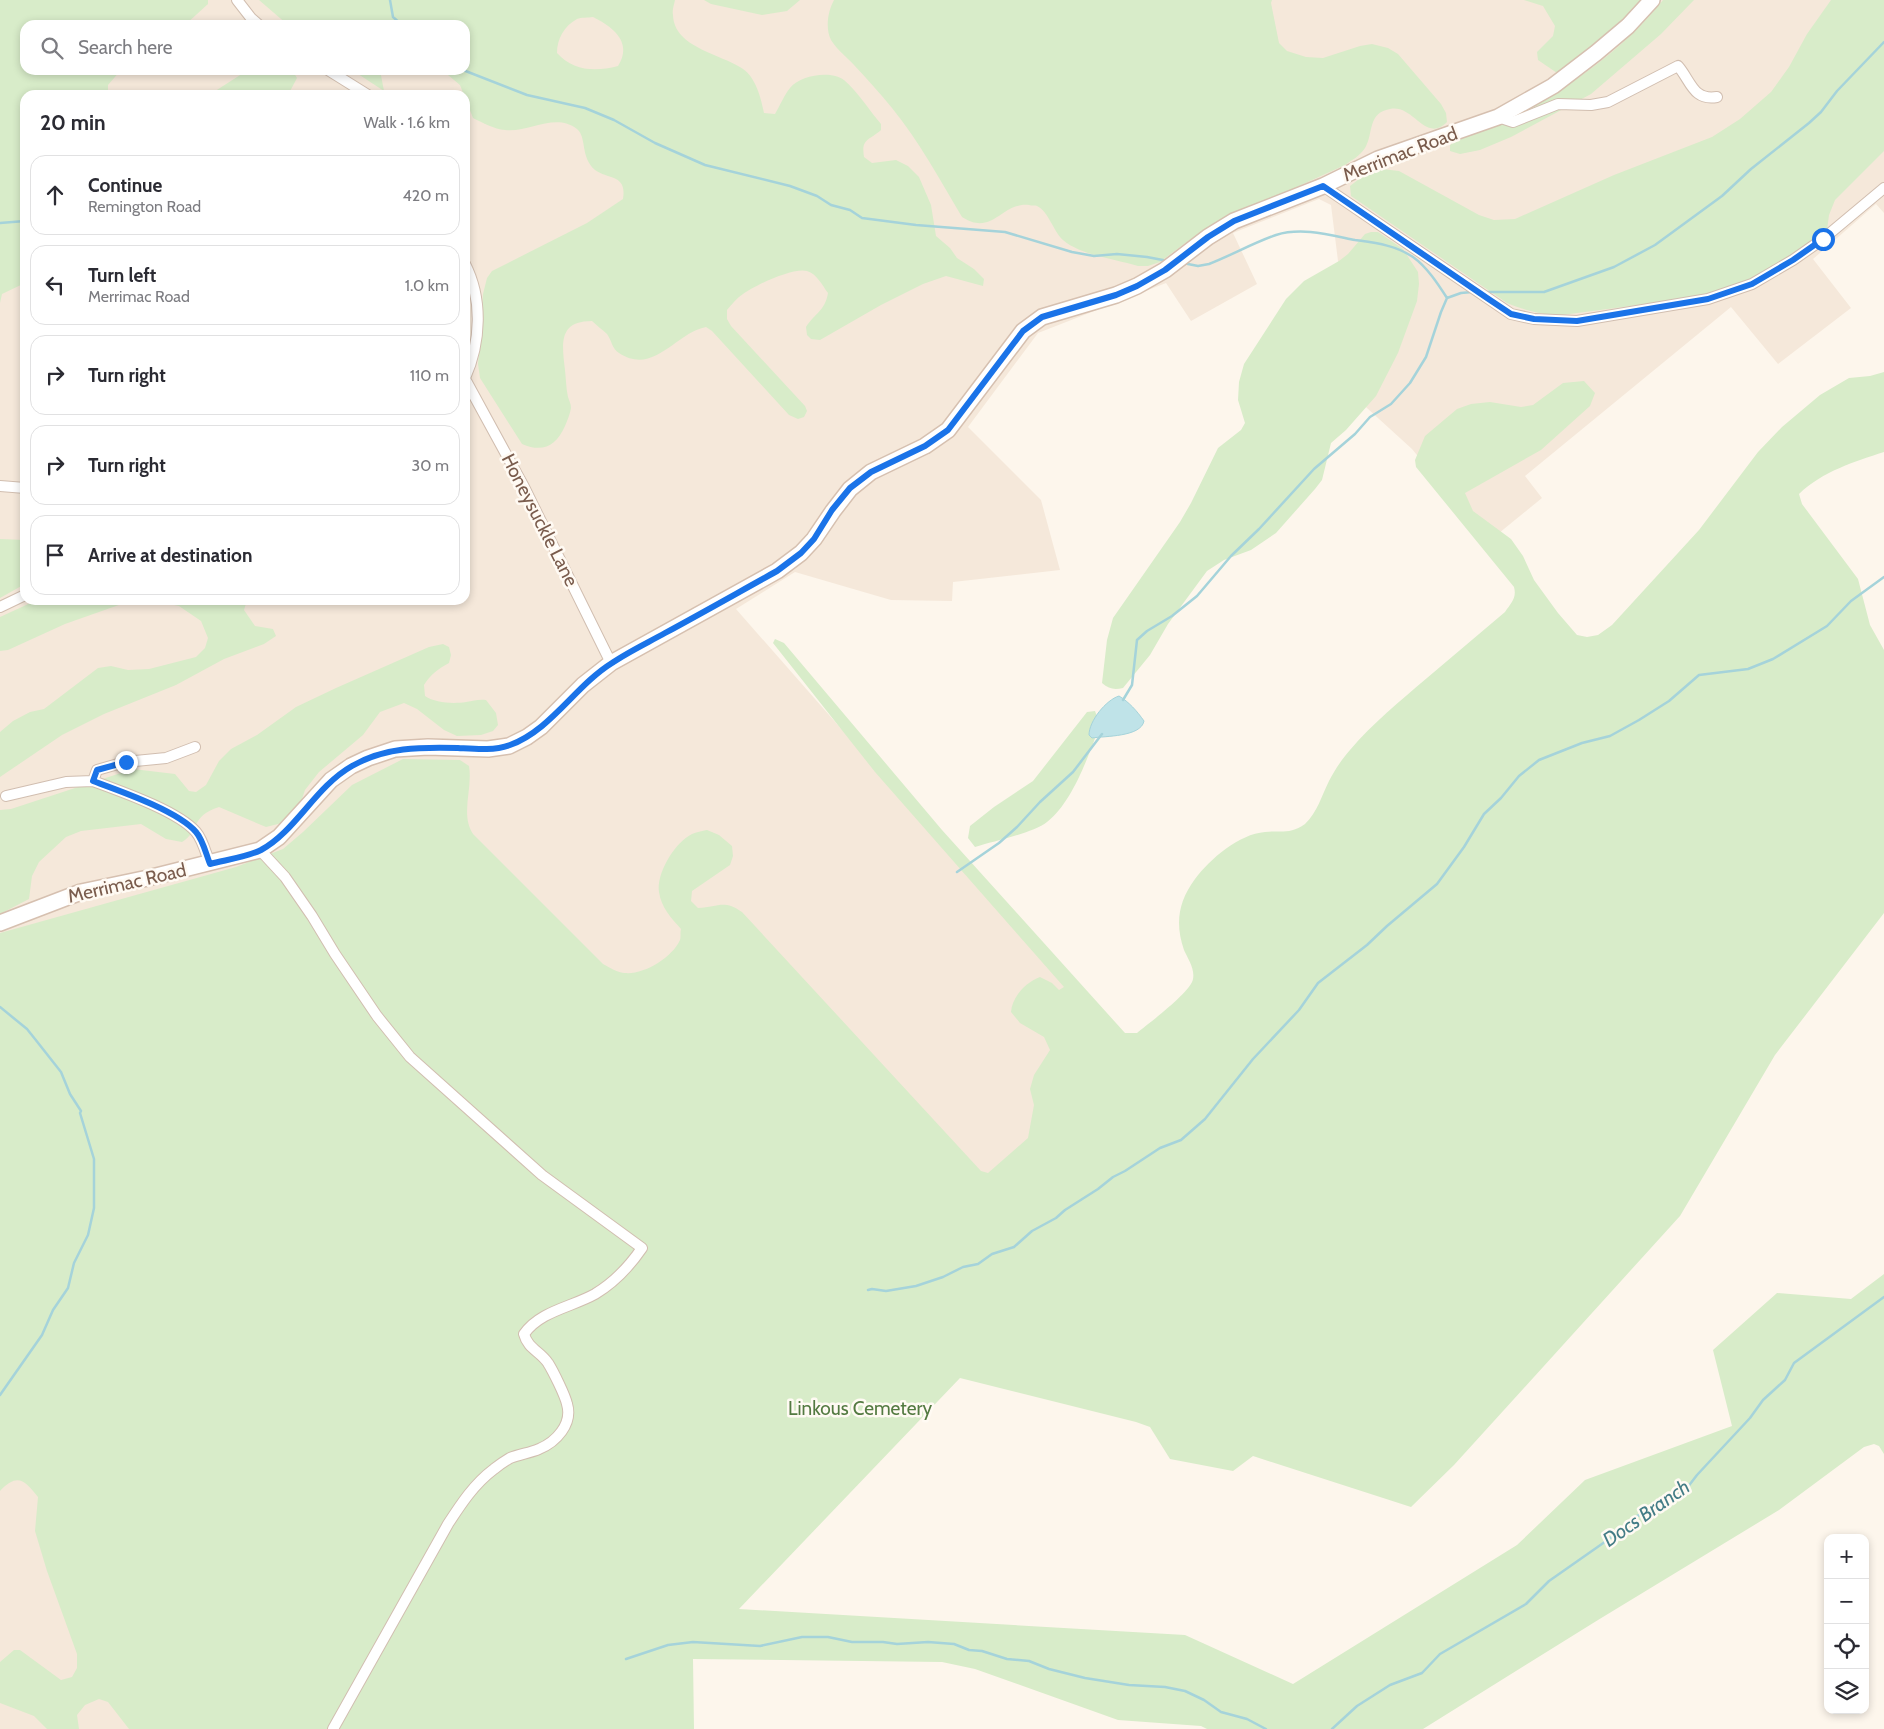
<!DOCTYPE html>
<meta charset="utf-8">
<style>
body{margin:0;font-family:Cabin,sans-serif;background:#f7f7f7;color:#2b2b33}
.controls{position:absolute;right:15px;bottom:15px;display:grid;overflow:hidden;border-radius:10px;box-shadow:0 2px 8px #0003}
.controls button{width:45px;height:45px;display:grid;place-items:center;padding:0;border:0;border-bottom:1px solid #e1e1e2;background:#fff;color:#2b2b33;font:25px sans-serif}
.stop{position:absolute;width:15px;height:15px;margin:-11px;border:4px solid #1a73e8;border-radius:50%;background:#fff}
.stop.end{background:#1a73e8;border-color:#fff;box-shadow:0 1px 5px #0008}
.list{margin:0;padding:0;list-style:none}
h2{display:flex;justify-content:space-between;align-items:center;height:65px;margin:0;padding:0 20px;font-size:21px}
h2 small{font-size:16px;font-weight:400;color:#7c7c81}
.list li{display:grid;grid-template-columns:32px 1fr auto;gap:15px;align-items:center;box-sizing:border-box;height:80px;margin:0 10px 10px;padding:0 10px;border:1px solid #e1e1e2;border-radius:15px}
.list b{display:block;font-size:19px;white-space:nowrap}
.list p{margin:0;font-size:16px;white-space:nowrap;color:#7c7c81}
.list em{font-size:16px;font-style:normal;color:#7c7c81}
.icon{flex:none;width:28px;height:28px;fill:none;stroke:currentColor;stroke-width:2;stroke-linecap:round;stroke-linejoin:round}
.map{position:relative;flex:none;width:1884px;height:1729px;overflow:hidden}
.search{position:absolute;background:#fff;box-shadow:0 2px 8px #0003;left:20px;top:20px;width:450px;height:55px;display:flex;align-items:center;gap:12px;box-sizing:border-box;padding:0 18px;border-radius:15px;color:#7c7c81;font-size:19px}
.panel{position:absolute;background:#fff;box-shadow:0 2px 8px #0003;left:20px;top:90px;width:450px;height:515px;border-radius:15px}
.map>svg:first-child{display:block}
.residential{fill:#f5e8da;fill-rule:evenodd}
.green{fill:#d8ecc9;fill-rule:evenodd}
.water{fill:#bfe3e8;stroke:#a5d3da}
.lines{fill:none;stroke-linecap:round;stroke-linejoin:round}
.stream{stroke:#a5d3da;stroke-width:2.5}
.street-casing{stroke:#d1beb0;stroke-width:12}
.secondary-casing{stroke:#d6c0b0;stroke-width:18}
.street{stroke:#fff;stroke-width:10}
.secondary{stroke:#fff;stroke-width:15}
.route{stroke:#1a73e8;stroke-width:6}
.labels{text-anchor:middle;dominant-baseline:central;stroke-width:5;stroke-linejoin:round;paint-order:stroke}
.street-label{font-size:19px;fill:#7a5c4d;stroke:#fffaf3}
.park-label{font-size:19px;fill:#537a41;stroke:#fffaf3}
.water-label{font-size:20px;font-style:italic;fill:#437c86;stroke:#fffaf3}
</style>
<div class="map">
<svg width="1884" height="1729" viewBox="0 0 1884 1729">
<rect width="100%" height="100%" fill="#fdf6ec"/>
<!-- residential -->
<path class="residential" d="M 0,0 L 1884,0 L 1884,213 L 1876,204 L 1813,259 L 1851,308 L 1778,364 L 1731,307 L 1525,476 L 1542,498 L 1488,542 L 1412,449 L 1289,337 L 1339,269 L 1331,205 L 1319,199 L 1233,233 L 1257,284 L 1191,321 L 1166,283 L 1038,333 L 968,427 L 1041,500 L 1060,570 L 953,582 L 952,601 L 891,600 L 795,572 L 736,609 L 1102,1026 L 1169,1111 L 982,1203 L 0,952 ZM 25,25 L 465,25 L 465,70 L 25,70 ZM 25,95 L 465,95 L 465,600 L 25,600 Z
M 0,1430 L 273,1729 L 0,1729 Z"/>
<!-- green -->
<path class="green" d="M 0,0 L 208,0 L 208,4 L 185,25 L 25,25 L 25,70 L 121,70 L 108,85 L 108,95 L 25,95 L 25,283 L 2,294 L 0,303 Z
M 259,0 L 675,0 C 674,5 672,10 673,15 C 674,48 722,54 743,69 C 756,78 761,98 764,113 L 775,114 C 780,106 784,95 790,88 C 800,75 831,70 844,80 C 858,92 869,110 881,124 L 881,130 C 869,141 861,138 864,157 L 872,163 L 896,160 L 908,166 L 919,177 L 931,205 L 936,236 L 950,248 L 957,258 L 974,269 L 984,279 L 983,286 L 946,276 L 923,284 L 881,305 L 820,340 L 811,339 L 807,335 L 806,327 C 815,313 825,311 828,293 C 822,285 817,274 807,271 C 794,267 755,285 743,294 C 737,298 732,304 727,310 L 727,319 L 731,326 L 805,406 L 807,411 L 804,417 L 798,419 L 789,415 L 712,331 L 706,327 C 675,333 654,376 619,353 C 612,349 612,341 607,334 C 603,330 597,326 592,321 C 558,321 562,344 565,370 C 566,379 566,388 568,397 C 569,400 571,404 571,408 C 570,414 567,421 565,426 C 556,446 543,453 522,444 L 480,378 L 478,364 L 483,294 L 487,278 L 492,271 L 587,223 L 623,199 C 627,174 609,180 595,170 C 580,157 587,137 577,129 C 555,112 529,133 505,130 C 494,129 483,123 473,118 L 460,85 L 442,70 L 465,70 L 465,25 L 288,25 ZM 593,17 C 613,27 633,42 618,66 C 595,72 573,71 557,53 C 557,39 564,26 577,19 C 581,17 588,18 593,17 Z
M 704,0 L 800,0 L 787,11 L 762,15 L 711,4 Z
M 834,0 L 1272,0 L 1271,3 L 1279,43 L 1287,51 L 1306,57 L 1323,58 L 1360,46 L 1372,44 L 1388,48 L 1398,54 L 1441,104 L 1446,113 L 1447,122 C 1425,144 1414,104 1390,109 C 1367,113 1374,133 1365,148 C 1360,156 1352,160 1345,165 L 1209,227 L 1188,241 L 1160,262 L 1148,266 L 1138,266 C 1115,259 1080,255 1063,240 C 1053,231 1049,212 1037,206 C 1035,205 1032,206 1029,205 C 1001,202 993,237 962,217 C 940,180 919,141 892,108 C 880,93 867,79 854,65 C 847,57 837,50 831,40 C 825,28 828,11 834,0 Z
M 1524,0 L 1641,0 C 1616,28 1588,51 1557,73 L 1538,60 L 1537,52 L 1553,36 L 1555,26 L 1543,6 Z
M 1663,0 L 1694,0 L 1661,34 L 1591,94 L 1511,137 L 1480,150 L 1460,154 L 1450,151 L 1450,145 L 1457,140 C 1492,124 1530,109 1563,88 C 1599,65 1636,34 1663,0 Z
M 1831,0 L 1884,0 L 1884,151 L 1835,200 L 1829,215 L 1827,230 L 1819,237 L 1771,269 L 1734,288 L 1683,299 L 1555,316 C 1538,313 1523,310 1507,303 L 1351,196 L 1350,186 L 1359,179 L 1382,169 L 1399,171 L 1479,215 L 1494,220 L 1515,219 L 1614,175 L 1712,137 L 1740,119 L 1771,92 L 1789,67 L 1807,34 Z
M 248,70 L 292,70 L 297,78 L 288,95 L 209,95 Z
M 352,70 L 380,70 L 384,91 Z
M 1371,232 L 1378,232 L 1403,249 L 1418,272 L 1419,284 L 1417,301 L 1398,353 L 1376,396 L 1346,430 L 1331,443 L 1322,480 L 1315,489 L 1276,533 L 1251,550 L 1224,560 L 1207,571 L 1168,624 L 1150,655 L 1123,688 C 1114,690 1109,689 1102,683 L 1107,640 L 1113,618 L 1180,522 L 1191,503 L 1218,448 L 1241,430 L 1245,423 L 1238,400 L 1239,382 L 1244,364 L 1286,299 L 1304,281 L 1339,261 L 1348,254 L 1365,234 Z
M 1884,372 L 1884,452 C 1854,462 1823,471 1799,494 L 1802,504 L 1858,579 L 1870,625 L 1884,650 L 1884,913 L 1775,1055 L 1680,1216 L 1454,1465 L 1411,1507 L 1253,1456 L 1233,1471 L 1170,1459 L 1150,1427 L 1136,1422 L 960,1378 L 739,1609 L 1185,1635 L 1293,1684 L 1517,1545 L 1585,1480 L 1732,1426 L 1713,1350 L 1777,1293 L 1851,1299 L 1884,1274 L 1884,1454 L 1879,1446 L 1874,1444 L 1864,1447 L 1779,1510 L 1598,1620 L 1423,1729 L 1207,1729 L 1201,1726 L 1118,1720 L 975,1669 L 942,1662 L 693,1659 L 694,1729 L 129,1729 L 108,1702 L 99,1699 L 85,1705 L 77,1715 L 79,1729 L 47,1729 L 34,1716 L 0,1703 L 0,1662 L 14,1650 L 20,1650 L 61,1680 L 72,1677 L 77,1668 L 77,1654 L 47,1571 L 35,1531 L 38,1497 C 25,1481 18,1472 0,1491 L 0,933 L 236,867 L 283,849 L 303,832 L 352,785 L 403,759 L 460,760 L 469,766 C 473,789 460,814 473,834 L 603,964 C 609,967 618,973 625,973 C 643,975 672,958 680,940 C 681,937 680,932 681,929 C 671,918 661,907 659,892 C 656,874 675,842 692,834 C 696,832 702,831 707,830 L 719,835 L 732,846 L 733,856 L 730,865 L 692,891 L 691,901 L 698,908 C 718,907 724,899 742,912 L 981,1171 L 988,1173 L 1028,1138 L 1034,1105 L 1030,1089 L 1034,1075 L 1050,1050 L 1044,1037 L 1020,1023 L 1011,1012 C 1012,997 1026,982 1040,977 L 1052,983 L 1059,990 L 1064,987 L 875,772 L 773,643 L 775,639 L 784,643 L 942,830 L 1125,1033 L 1137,1033 C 1149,1023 1191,992 1193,979 C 1195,969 1188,959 1184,950 C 1175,924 1178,902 1195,879 C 1210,859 1239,834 1265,832 C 1280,830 1290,835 1305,824 C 1317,813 1322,795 1329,781 C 1334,771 1342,759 1350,750 C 1373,723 1400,701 1427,678 C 1453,656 1479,634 1505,612 C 1511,603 1517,598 1514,587 L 1416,467 L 1415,460 L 1425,436 L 1457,409 L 1471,404 L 1490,402 L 1521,407 L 1533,405 L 1563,383 L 1584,381 L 1595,393 L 1590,406 L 1541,450 L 1465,493 L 1473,511 L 1511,539 L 1523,556 L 1534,580 L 1558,613 L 1577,635 L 1587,637 L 1598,635 L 1612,625 L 1699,530 L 1758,452 L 1782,427 L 1820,395 L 1849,378 L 1870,376 Z
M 0,539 L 25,540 L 25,584 L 0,598 Z
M 37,600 L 133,600 L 65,624 L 8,650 L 0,651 L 0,617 Z
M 150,600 L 247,600 L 244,610 L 255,626 L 273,629 L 276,636 L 264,644 L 224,659 L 176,685 L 104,714 L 62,735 L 0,777 L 0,732 L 13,721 L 30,712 L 44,709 L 98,668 L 111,666 L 128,670 L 149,669 L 196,657 L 205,648 L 208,638 L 201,621 L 179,606 Z
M 443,644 L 449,647 L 451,655 L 449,663 C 438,669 430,675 424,685 L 425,696 C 435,703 453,704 466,702 C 474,701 478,699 486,700 L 496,713 L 498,725 L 493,731 L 481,735 L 457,736 L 444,730 L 417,709 L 404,703 L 380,712 L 363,735 L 319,772 L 305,790 L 300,805 L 291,817 L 282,823 L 266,827 L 219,807 C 190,816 200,831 182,842 L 166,839 L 141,824 L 81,831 L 66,837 L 39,862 L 32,876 L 29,899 L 0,914 L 0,810 L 11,809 L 133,769 L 175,774 L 189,791 L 196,792 L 206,785 L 219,761 L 231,749 L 257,735 L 296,707 L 336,688 L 429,647 Z
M 1095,711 L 1100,725 C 1089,754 1073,802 1047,822 C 1033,833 994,841 975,847 L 968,838 L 970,826 L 994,807 L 1033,781 L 1087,712 Z"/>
<!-- water -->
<path class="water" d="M 1119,696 C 1129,702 1137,711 1144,721 C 1141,737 1105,736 1092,738 L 1089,735 C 1089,721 1106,700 1119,696 Z"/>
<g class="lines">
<!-- stream -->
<path class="stream" d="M 390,0 L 393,17 L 402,25
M 463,70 L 527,95 L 585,108 L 614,120 L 655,143 L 705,165 L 790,186 L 817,196 L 831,205 L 850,210 L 862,218 L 916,225 L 1005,232 L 1072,252 L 1094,256 L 1117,254 L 1147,257 L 1168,261
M 0,223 L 25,221
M 1183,263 L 1198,266 L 1209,264 C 1232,255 1253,243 1276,235 C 1302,227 1330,235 1355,240 C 1376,243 1395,245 1413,257 C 1427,267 1438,284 1447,298
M 1485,292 L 1544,292 L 1614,267 L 1655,245 L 1722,196 L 1751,169 L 1809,123 L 1821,112 L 1837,91 L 1884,42
M 1123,700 L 1132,685 L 1137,640 L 1147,631 L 1172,616 L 1197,596 L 1231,556 L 1259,529 L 1314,469 L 1355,434 L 1370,417 L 1391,404 L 1410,383 L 1426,357 L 1441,312 L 1447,298 L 1461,293 L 1472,292
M 957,872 L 999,843 L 1017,827 L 1040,802 L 1073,772 L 1102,734
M 0,1007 L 27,1029 L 35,1039 L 61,1072 L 70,1094 L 81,1111 L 80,1113 L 94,1159 L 94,1208 L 88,1235 L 74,1263 L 68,1288 L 53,1310 L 42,1335 L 0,1395
M 868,1290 L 872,1289 L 886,1291 L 916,1286 L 943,1277 L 963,1267 L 978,1264 L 992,1254 L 1014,1247 L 1032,1231 L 1056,1218 L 1065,1210 L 1098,1189 L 1113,1177 L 1125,1171 L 1160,1148 L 1181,1140 L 1205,1119 L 1253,1059 L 1299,1010 L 1318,983 L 1367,945 L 1387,926 L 1437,884 L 1464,847 L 1484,814 L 1501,798 L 1519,776 L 1539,760 L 1582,743 L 1610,736 L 1639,720 L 1669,701 L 1699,675 L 1748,669 L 1773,659 L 1827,626 L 1851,601 L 1884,577
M 626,1659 L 668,1645 L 693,1642 L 760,1646 L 802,1637 L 828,1637 L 852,1642 L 883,1642 L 897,1644 L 928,1642 L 954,1644 L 969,1650 L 982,1651 L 1007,1659 L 1029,1661 L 1049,1669 L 1085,1678 L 1129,1685 L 1165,1687 L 1185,1691 L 1204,1700 L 1221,1712 L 1247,1719 L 1266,1729
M 1332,1729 L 1357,1706 L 1390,1685 L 1422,1673 L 1440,1654 L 1526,1604 L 1549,1581 L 1619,1532 L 1637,1516 L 1661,1507 L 1687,1488 L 1697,1475 L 1750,1418 L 1763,1400 L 1785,1380 L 1794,1363 L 1884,1297"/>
<defs>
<path id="street" d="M 237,0 L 251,18 L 259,25
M 328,70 L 368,95
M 1498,117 L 1513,122 L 1558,104 L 1591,105 L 1608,102 L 1678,66 C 1691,81 1693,101 1717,97
M 1323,186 L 1511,314 L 1534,319 L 1577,321 L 1708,299 L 1752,284 L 1793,260 L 1823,239 L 1884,188
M 465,264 C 483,299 481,342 465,378
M 465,379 L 524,487 L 611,663
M 0,486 L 25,488
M 0,607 L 25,595
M 93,781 C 120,791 178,811 196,832 C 203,840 206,854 210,864
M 6,796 L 66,782 L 93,781 L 97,770 L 125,762 L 166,758 L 195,747
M 260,850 L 285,877 L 312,916 L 335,954 L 377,1016 L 410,1057 L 542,1175 L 642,1248 C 629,1267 615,1282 595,1294 C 572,1307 540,1311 524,1334 C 528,1349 540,1351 548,1363 C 553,1371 565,1395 567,1404 C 573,1424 556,1442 539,1449 C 530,1453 520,1454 510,1458 C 505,1461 499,1465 494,1469 C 474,1484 461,1504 448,1524 L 333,1729"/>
<path id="secondary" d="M 0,923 L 81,892 L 148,878 L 260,850 L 279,837 L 331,780 L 351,766 L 368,758 L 395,749 L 428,747 L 488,749 L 509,746 L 527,737 L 541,727 L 583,685 L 611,663 L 777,571 L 801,553 L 814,539 L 833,511 L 850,489 L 871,472 L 925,446 L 948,430 L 1023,331 L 1042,317 L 1116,295 L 1137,286 L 1165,270 L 1208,237 L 1234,221 L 1323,186 L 1378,159 L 1498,117 L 1553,86 L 1596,53 L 1628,26 L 1652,0"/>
</defs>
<!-- street casing -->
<use href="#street" class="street-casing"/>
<!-- secondary casing -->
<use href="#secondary" class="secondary-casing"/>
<!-- street -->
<use href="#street" class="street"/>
<!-- secondary -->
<use href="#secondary" class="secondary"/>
</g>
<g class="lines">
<!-- route -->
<path class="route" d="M 126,762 L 97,770 L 93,781 C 120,791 178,811 196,832 C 203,840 206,854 210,864 C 225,860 247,857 261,850 C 296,831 315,787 352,766 C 385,747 420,747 458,748 C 475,749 493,751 510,745 C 551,730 575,686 612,663 C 628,652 647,643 665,633 C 702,613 739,592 777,571 L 801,553 L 814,539 L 832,510 L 850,488 L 871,472 L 925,446 L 948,430 L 1023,331 L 1042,317 L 1116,295 L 1137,286 L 1165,270 L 1208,237 L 1234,221 L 1323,186 L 1487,298 L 1511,314 L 1534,319 L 1577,321 L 1708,299 L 1752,284 L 1793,260 L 1823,239"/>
</g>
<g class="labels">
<!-- street labels -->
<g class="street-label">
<text transform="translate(1400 154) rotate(-21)">Merrimac Road</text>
<text transform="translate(540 520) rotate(63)">Honeysuckle Lane</text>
<text transform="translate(127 883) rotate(-13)">Merrimac Road</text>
</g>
<!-- park labels -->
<g class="park-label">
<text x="860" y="1408">Linkous Cemetery</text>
</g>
<!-- water labels -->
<g class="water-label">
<text transform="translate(1646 1513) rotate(-35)">Docs Branch</text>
</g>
</g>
</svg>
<div class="controls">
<button>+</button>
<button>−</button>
<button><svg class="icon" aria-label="locate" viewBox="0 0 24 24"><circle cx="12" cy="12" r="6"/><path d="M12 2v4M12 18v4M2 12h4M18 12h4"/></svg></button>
<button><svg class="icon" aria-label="layers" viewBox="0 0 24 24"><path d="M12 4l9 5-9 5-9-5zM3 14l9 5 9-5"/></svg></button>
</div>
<div class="stop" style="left:1823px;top:239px"></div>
<div class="stop end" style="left:126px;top:762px"></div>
<div class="search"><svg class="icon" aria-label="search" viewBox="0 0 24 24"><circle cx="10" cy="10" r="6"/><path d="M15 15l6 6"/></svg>Search here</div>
<section class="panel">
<h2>20 min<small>Walk · 1.6 km</small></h2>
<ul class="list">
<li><svg class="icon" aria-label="ahead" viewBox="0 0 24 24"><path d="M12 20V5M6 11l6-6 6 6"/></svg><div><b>Continue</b><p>Remington Road</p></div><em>420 m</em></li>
<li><svg class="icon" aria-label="left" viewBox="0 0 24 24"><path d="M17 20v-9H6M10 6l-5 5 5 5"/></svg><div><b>Turn left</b><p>Merrimac Road</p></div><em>1.0 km</em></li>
<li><svg class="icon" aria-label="right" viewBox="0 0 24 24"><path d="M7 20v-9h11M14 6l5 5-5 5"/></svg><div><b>Turn right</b></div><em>110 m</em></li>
<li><svg class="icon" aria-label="right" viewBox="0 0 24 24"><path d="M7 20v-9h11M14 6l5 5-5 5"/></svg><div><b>Turn right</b></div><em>30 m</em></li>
<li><svg class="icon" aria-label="arrive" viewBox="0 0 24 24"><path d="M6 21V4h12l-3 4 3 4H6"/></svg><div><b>Arrive at destination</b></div></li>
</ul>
</section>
</div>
